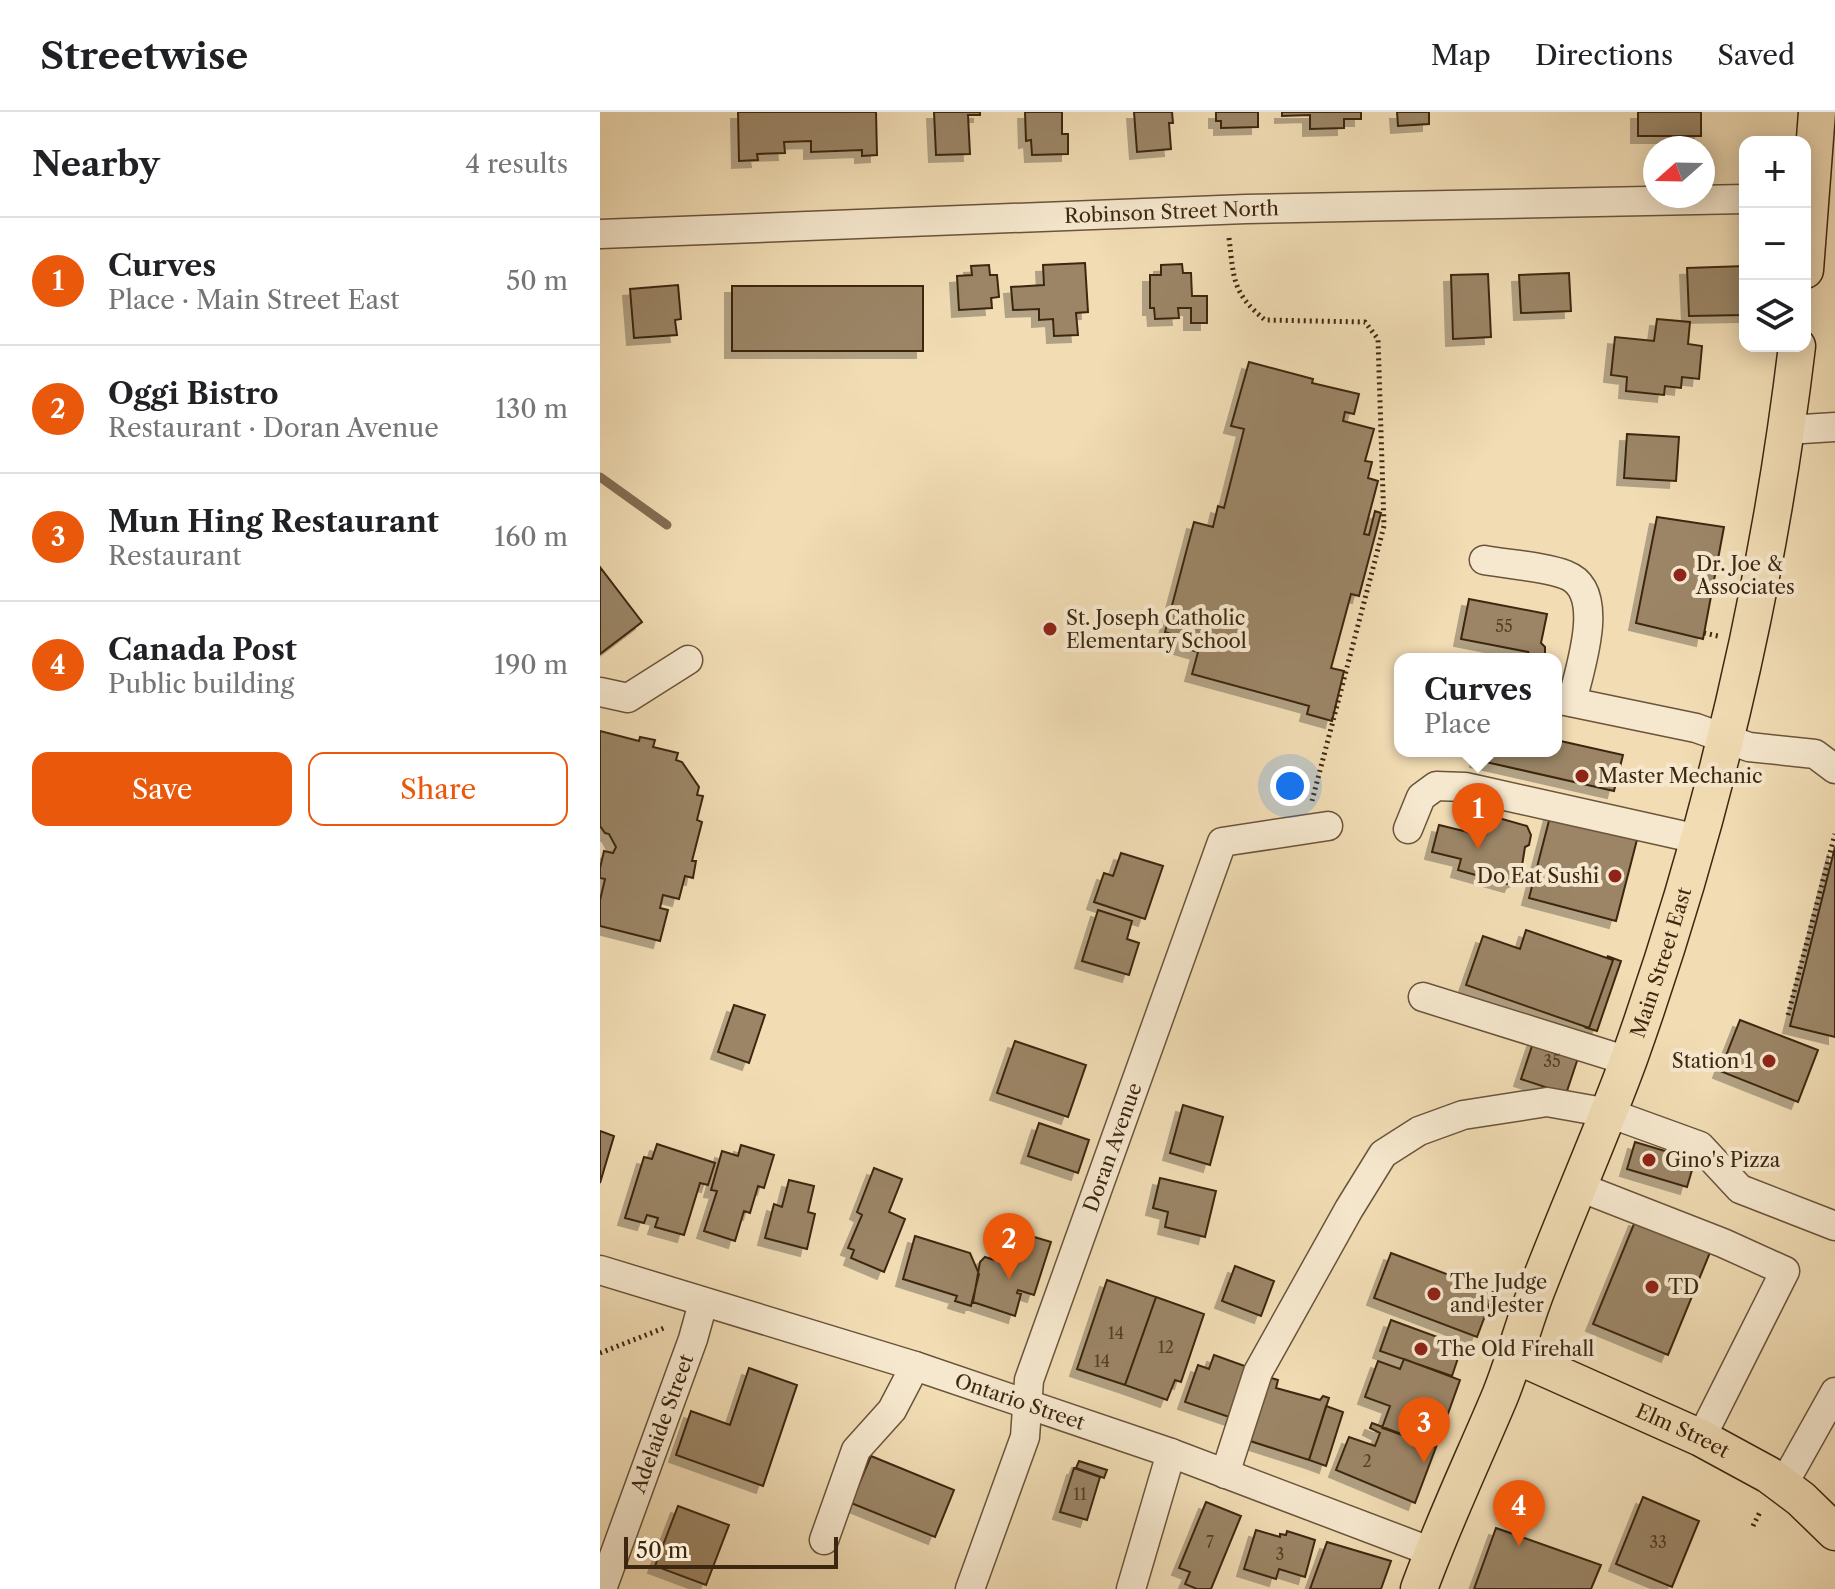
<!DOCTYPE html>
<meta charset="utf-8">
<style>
body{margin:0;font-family:"Libre Caslon Text",serif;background:#f6f6f6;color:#202124}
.controls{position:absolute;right:24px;top:24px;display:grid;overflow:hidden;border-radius:16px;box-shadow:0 4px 20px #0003}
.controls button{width:72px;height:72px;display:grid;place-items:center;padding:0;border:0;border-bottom:2px solid #e0e0e0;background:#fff;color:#202124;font:40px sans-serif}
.compass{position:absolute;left:1043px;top:24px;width:72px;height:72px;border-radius:50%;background:#fff;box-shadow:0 4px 20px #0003;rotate:250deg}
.scale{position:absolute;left:24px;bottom:20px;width:214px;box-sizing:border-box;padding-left:8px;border:4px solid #3d2711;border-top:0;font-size:22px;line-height:28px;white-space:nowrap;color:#3d2711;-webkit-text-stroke:6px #f6e8ce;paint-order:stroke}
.you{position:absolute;left:690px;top:674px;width:28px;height:28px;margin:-20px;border:6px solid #fff;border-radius:50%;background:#1a73e8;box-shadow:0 0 0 12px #1a73e833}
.badge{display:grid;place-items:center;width:52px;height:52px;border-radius:50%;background:#ea580c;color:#fff;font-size:26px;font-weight:700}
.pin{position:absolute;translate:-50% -66px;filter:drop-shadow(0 2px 4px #0008)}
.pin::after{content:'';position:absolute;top:42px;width:28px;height:24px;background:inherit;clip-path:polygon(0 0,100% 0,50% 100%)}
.popup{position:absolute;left:794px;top:541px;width:168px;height:104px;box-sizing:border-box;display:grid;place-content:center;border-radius:16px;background:#fff;filter:drop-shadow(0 2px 6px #0005);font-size:26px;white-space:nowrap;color:#757577}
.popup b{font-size:30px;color:#202124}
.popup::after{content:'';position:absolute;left:50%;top:100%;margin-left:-16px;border:16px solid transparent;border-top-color:#fff}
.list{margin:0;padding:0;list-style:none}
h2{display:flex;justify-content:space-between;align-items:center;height:104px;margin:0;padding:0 32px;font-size:34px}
h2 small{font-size:26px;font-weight:400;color:#757577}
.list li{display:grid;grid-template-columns:52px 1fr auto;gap:24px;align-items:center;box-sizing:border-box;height:128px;padding:0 32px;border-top:2px solid #e0e0e0}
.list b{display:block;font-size:30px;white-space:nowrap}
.list p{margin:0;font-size:26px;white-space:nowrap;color:#757577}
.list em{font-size:26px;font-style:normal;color:#757577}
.actions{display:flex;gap:16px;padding:24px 32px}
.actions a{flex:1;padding:18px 0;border:2px solid #ea580c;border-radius:16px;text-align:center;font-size:28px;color:#ea580c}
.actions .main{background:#ea580c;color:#fff}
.icon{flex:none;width:44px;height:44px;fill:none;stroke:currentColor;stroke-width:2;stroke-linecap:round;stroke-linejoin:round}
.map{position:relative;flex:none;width:1235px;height:1477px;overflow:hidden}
header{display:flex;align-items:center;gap:48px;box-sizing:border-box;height:112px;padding:0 40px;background:#fff;border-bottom:2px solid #e0e0e0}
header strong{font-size:38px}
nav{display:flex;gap:44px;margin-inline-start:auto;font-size:28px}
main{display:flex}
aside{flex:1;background:#fff}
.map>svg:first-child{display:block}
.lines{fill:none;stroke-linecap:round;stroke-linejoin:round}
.stream{stroke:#846e52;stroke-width:9}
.building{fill:#9b8566;stroke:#3d2711;stroke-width:2;filter:url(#shadow)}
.minor-casing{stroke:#6a543a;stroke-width:31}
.major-casing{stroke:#3d2711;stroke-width:39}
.path{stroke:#3d2711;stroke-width:5;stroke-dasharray:2 4;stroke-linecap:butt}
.minor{stroke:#f6e8ce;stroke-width:28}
.major{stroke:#f1dcb4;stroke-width:36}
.poi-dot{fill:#8f2418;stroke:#f6e8ce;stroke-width:3}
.labels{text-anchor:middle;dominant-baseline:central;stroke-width:8;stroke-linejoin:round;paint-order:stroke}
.number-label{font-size:16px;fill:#543e26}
.street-label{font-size:20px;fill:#3d2711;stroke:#f6e8ce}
.poi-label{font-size:20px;fill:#3d2711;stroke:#f6e8ce;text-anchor:start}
</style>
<header>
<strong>Streetwise</strong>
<nav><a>Map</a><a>Directions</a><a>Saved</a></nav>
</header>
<main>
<aside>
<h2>Nearby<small>4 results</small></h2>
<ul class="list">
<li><span class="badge">1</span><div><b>Curves</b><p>Place · Main Street East</p></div><em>50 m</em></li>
<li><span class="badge">2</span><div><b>Oggi Bistro</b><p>Restaurant · Doran Avenue</p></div><em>130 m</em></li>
<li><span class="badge">3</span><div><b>Mun Hing Restaurant</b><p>Restaurant</p></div><em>160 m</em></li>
<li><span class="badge">4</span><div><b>Canada Post</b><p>Public building</p></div><em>190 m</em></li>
</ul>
<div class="actions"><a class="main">Save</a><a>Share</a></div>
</aside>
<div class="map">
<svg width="1235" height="1477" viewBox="0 0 1235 1477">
<defs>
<filter id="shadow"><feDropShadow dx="-7" dy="7" stdDeviation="0" flood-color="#0004"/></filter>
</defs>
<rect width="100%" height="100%" fill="#f1dcb4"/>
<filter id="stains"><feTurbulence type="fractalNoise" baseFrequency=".0025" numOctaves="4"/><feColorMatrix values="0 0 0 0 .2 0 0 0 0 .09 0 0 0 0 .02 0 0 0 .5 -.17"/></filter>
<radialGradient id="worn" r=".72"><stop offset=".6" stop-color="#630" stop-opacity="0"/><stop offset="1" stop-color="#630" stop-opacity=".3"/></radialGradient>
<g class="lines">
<!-- stream -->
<path class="stream" d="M 0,365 L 67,413"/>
</g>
<!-- building -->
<path class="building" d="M 138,0 L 276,0 L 277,43 L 262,44 L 262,38 L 211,40 L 211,29 L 184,30 L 185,41 L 157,42 L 158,48 L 139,49 Z
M 334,0 L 380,0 L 380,3 L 368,3 L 370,42 L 336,43 Z
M 425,0 L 462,0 L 462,22 L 468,22 L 468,42 L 432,43 L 431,28 L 426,29 Z
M 534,0 L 572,0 L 573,11 L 569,11 L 571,37 L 537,40 Z
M 616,0 L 658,0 L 658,15 L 621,16 L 621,9 L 616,9 Z
M 682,0 L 761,0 L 761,7 L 744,7 L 744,16 L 710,17 L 710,3 L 682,4 Z
M 797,0 L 829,0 L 829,12 L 798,14 Z
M 1038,0 L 1101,0 L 1101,24 L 1038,24 Z
M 485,151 L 488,200 L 476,201 L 478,223 L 454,224 L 453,207 L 439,208 L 439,197 L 413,198 L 411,175 L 444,173 L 443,153 Z
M 582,152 L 583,161 L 591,161 L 592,184 L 607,184 L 607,211 L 591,211 L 591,196 L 578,196 L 579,206 L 555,207 L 554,196 L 550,196 L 550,163 L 561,163 L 561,153 Z
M 389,153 L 390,163 L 397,163 L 399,185 L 391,186 L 392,196 L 359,198 L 357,164 L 372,163 L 371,154 Z
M 1145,154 L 1145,203 L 1089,204 L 1087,156 Z
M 969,161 L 971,199 L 921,201 L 919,163 Z
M 888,162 L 891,225 L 853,227 L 851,163 Z
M 78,173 L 81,207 L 75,208 L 77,223 L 34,226 L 30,177 Z
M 132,174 L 323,174 L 323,239 L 132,239 Z
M 1057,207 L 1090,210 L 1088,232 L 1102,234 L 1099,267 L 1082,265 L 1081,276 L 1065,274 L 1064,283 L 1026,279 L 1027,265 L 1011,263 L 1015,225 L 1054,229 Z
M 649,250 L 713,267 L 712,271 L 759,282 L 754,302 L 745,300 L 743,309 L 774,317 L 765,349 L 772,350 L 768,366 L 778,369 L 764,422 L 769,423 L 775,399 L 781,401 L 759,484 L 751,482 L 731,556 L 744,559 L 732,609 L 707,602 L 709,594 L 592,562 L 598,540 L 581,535 L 583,526 L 565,520 L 594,410 L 613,415 L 618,394 L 624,396 L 644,317 L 631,314 Z
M 1027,322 L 1079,325 L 1076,369 L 1024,366 Z
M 1057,405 L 1124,415 L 1103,527 L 1036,511 Z
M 0,455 L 42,510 L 0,542 Z
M 869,487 L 947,502 L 941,531 L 945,535 L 945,544 L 943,547 L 931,547 L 928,540 L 861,527 Z
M 0,619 L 39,629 L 40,625 L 55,628 L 53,635 L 78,641 L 76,648 L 82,650 L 99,675 L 97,683 L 103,684 L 97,708 L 102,710 L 92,749 L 96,749 L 93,766 L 85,764 L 79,787 L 63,783 L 60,796 L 68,798 L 60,829 L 0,814 L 0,788 L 5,767 L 0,766 L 0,756 L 4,739 L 13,741 L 16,735 L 9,722 L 5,721 L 0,714 Z
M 956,628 L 1023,643 L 1014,679 L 877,648 L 879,639 L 956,639 Z
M 952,697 L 1039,720 L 1016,809 L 929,786 Z
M 874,699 L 927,714 L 931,723 L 929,733 L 925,735 L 920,766 L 913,769 L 911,773 L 858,758 L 861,747 L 832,740 L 839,713 L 868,720 Z
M 1235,735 L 1235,925 L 1190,914 Z
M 521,741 L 563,754 L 545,807 L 494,790 L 504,761 L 513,764 Z
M 498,798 L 532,809 L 527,827 L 539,831 L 529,863 L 482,849 Z
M 926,818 L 1013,848 L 989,916 L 866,873 L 883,824 L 920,837 Z
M 1007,844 L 1021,849 L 997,919 L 984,915 L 989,916 L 1013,848 Z
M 134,893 L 165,903 L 149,951 L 118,940 Z
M 1140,908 L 1218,938 L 1198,990 L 1120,959 Z
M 935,925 L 980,940 L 966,982 L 921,967 Z
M 415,929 L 486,953 L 468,1005 L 397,981 Z
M 583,993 L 623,1005 L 610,1053 L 570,1041 Z
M 439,1011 L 489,1028 L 478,1061 L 428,1044 Z
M 0,1019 L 14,1024 L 0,1071 Z
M 1035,1030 L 1095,1048 L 1087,1075 L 1027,1057 Z
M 57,1032 L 115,1051 L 108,1073 L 100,1071 L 84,1123 L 55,1115 L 58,1106 L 47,1103 L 44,1111 L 25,1106 L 44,1045 L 52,1047 Z
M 141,1033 L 174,1043 L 164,1076 L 158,1074 L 150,1101 L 144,1099 L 135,1129 L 104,1119 L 117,1079 L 111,1078 L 122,1039 L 138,1044 Z
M 274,1056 L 302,1067 L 289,1100 L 305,1107 L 284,1160 L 251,1146 L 254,1138 L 248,1136 L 262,1103 L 257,1100 Z
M 560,1066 L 616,1079 L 605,1125 L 565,1115 L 568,1100 L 553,1096 Z
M 189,1068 L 214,1074 L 208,1100 L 215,1102 L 207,1137 L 165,1126 L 174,1092 L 182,1095 Z
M 1036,1107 L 1111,1138 L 1068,1243 L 993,1212 Z
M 424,1122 L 451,1130 L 434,1183 L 418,1178 L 417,1181 L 421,1182 L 415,1204 L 373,1190 L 380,1150 L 385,1145 L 394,1148 L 399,1133 L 403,1134 L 405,1129 L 410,1130 L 411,1126 L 422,1130 Z
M 315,1124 L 370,1141 L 379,1162 L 371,1194 L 355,1189 L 357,1184 L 303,1167 Z
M 791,1141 L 894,1180 L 877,1225 L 774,1186 Z
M 635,1154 L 674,1169 L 661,1204 L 622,1189 Z
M 507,1168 L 556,1185 L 525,1273 L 477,1257 Z
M 556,1185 L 604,1202 L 581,1270 L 575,1268 L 567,1288 L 525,1273 Z
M 791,1208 L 862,1234 L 852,1264 L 780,1239 Z
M 614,1243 L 656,1258 L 638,1308 L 585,1290 L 598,1253 L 609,1257 Z
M 804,1247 L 860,1268 L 836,1335 L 782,1316 L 790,1294 L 765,1285 L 778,1249 L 800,1257 Z
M 149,1256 L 197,1273 L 163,1374 L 76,1343 L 91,1299 L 130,1313 Z
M 668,1265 L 678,1268 L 676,1276 L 720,1288 L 723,1284 L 729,1286 L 709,1348 L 647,1328 Z
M 726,1294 L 743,1300 L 726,1354 L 709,1348 Z
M 772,1311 L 836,1335 L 815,1391 L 736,1358 L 749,1325 L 775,1334 L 780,1321 L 770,1316 Z
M 271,1344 L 354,1378 L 335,1425 L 251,1391 Z
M 479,1349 L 507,1358 L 504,1366 L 476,1356 Z
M 474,1356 L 500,1365 L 487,1408 L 460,1400 Z
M 1043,1385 L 1099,1409 L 1072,1475 L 1016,1452 Z
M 606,1390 L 641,1404 L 611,1477 L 597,1477 L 585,1472 L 590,1460 L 579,1456 Z
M 78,1394 L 129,1413 L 106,1473 L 55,1454 Z
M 896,1416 L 1001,1453 L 991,1477 L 874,1477 Z
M 656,1418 L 680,1425 L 680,1422 L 686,1423 L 687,1419 L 715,1428 L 705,1465 L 679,1457 L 676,1467 L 644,1457 Z
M 727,1430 L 791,1449 L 781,1477 L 710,1477 Z"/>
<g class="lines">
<defs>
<g id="minor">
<path id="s1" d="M 0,122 L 646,97 L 1145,87"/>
<path d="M 1187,318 L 1235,315"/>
<path d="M 884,448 C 906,452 947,455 966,463 C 1008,479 979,558 972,590"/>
<path d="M 0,580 L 28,586 L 88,548"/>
<path d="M 956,587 L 1096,616 L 1149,635 L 1215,642 L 1235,657"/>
<path d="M 808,717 L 821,685 L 836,674 L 865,675 L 1098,727"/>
<path d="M 823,885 L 1028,949"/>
<path d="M 977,1074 L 1123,1131 L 1185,1159 L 1101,1326"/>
<path id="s2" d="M 0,1158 L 315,1254 L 571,1341 L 832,1440"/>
<path d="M 625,1362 L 658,1260 L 749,1097 L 783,1042 L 819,1019 L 863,1003 L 947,990 L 1009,1001 L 1100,1034 L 1140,1077 L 1235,1114"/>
<path d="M 1183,1373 L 1235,1280"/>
<path d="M 224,1428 L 256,1338 L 292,1298 L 315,1254"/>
<path id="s3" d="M 2,1477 L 93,1227 L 103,1191"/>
<path id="s4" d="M 370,1477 L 425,1325 L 429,1268 L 622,730 L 728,714"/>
<path d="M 531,1477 L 571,1341"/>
</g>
<g id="major">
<path d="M 1205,158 L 1217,0"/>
<path id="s5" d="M 915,1243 L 1101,1326 L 1169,1363 L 1201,1387 L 1235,1420"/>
<path id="s6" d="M 819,1477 C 843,1411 873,1348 900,1284 C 915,1247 924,1209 939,1172 C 968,1097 1001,1023 1029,947 C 1111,717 1168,476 1197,234"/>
</g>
</defs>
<!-- minor casing -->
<use href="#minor" class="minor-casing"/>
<!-- major casing -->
<use href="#major" class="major-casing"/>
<!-- path -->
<path class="path" d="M 629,126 C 634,167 632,181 665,208 L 765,210 L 778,227 L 784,414 L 712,689
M 1104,521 L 1118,524
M 1188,903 L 1235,722
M 0,1241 L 64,1216
M 1153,1414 L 1160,1400"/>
<!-- minor -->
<use href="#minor" class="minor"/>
<!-- major -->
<use href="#major" class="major"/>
</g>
<!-- markers -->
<g class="poi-dot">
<circle cx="1080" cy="463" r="8"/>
<circle cx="450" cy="517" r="8"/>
<circle cx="982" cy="664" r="8"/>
<circle cx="1015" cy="764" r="8"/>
<circle cx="1169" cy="949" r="8"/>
<circle cx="1049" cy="1048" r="8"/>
<circle cx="1052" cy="1175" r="8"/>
<circle cx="834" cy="1182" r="8"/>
<circle cx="821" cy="1237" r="8"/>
</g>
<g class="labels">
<!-- number labels -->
<g class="number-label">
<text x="904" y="514">55</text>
<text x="952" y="949">35</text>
<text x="516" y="1221">14</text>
<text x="566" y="1235">12</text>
<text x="502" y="1249">14</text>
<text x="767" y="1349">2</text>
<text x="480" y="1382">11</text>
<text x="610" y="1430">7</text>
<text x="1058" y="1430">33</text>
<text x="680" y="1442">3</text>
</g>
<!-- street labels -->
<g class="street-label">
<text stroke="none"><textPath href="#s1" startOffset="572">Robinson Street North</textPath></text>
<text stroke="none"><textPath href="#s6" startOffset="672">Main Street East</textPath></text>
<text stroke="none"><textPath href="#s4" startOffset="466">Doran Avenue</textPath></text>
<text stroke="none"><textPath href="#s2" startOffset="440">Ontario Street</textPath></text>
<text stroke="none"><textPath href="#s3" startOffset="176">Adelaide Street</textPath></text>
<text stroke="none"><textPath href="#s5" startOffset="184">Elm Street</textPath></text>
</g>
<!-- poi labels -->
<g class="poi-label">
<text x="1096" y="452">Dr. Joe &amp;<tspan x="1096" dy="23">Associates</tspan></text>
<text x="466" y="506">St. Joseph Catholic<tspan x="466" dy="23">Elementary School</tspan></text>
<text x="998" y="664">Master Mechanic</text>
<text x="999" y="764" text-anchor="end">Do Eat Sushi</text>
<text x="1153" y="949" text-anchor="end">Station 1</text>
<text x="1065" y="1048">Gino's Pizza</text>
<text x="850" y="1170">The Judge<tspan x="850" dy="23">and Jester</tspan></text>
<text x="1068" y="1175">TD</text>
<text x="837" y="1237">The Old Firehall</text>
</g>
</g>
<rect width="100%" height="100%" filter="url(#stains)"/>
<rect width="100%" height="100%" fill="url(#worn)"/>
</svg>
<div class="controls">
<button>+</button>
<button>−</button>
<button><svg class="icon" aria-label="layers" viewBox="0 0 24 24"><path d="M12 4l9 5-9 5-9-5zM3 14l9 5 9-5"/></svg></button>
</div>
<svg class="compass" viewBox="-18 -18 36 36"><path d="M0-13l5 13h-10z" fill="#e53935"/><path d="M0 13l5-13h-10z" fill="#757577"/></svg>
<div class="scale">50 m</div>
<div class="you"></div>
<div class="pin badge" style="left:878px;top:737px">1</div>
<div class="popup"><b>Curves</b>Place</div>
<div class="pin badge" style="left:409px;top:1167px">2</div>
<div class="pin badge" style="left:824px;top:1351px">3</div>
<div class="pin badge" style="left:919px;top:1434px">4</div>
</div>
</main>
